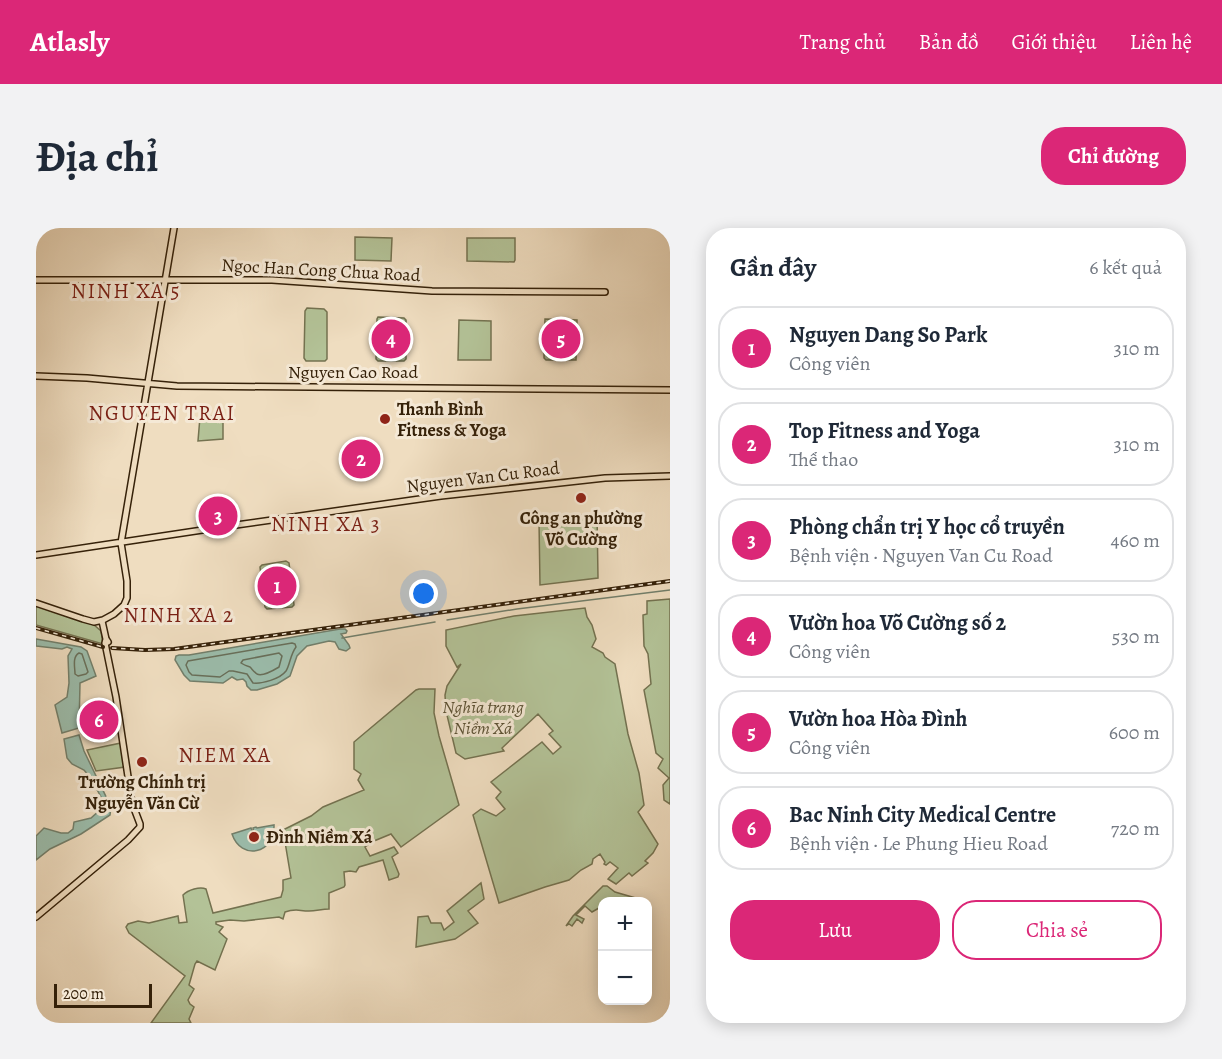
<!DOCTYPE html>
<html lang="vi">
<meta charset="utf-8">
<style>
body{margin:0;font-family:Alegreya,serif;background:#f2f2f3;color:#1f2937}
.controls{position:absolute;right:18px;bottom:18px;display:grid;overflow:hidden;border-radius:12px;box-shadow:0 3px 15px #0003}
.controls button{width:54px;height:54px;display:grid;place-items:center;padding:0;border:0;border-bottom:2px solid #e0e1e3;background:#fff;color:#1f2937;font:30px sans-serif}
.scale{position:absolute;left:18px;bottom:15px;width:98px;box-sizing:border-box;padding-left:6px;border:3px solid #352109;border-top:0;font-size:16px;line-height:21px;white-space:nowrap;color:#352109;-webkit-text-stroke:4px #f5e9d6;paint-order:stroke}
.you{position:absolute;left:388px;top:366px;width:21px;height:21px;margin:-15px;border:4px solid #fff;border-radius:50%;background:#1a73e8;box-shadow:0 0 0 9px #1a73e833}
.badge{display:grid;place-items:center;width:39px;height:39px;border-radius:50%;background:#db2777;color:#fff;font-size:20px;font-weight:700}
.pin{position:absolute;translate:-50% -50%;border:3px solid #fff;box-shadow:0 2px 6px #0006}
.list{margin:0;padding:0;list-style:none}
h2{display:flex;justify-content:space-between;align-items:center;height:78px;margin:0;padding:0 24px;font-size:26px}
h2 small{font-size:20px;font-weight:400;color:#747a83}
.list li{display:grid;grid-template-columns:39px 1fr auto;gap:18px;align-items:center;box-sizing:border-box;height:84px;margin:0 12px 12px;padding:0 12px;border:2px solid #e0e1e3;border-radius:24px}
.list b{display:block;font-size:22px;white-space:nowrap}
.list p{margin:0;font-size:20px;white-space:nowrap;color:#747a83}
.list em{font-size:20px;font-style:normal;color:#747a83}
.actions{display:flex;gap:12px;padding:18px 24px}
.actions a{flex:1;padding:14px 0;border:2px solid #db2777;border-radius:24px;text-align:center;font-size:21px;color:#db2777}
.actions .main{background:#db2777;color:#fff}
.map{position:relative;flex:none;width:634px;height:795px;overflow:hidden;border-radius:24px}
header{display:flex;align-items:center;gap:36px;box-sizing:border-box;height:84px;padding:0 30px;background:#db2777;color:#fff}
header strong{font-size:28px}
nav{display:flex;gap:33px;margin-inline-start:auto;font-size:21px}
.intro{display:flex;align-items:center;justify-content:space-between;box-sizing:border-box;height:144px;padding:0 36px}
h1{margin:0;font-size:42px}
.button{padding:15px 27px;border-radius:24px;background:#db2777;color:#fff;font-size:21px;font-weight:700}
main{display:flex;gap:36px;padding:0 36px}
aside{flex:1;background:#fff;border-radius:24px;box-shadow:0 3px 15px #0003}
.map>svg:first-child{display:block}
.green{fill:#b3c297;stroke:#747250;stroke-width:1.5}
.water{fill:#9bbdac;stroke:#727f6b;stroke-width:1.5}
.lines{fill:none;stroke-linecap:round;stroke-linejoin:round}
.shore{stroke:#686f5a;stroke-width:1.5}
.stream{stroke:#727f6b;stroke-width:1.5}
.major-casing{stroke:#352109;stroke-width:8}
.major{stroke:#efddc0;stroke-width:5}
.rail-casing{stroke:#352109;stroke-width:4}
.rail{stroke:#f5e9d6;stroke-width:1.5;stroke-dasharray:4.5;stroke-linecap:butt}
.poi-dot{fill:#8f2418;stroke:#f5e9d6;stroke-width:2}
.labels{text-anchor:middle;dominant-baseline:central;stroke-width:6;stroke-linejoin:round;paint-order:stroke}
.street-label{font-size:18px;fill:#352109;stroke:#f5e9d6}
.poi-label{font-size:18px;font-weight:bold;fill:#352109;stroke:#f5e9d6;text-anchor:start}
.park-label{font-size:18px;font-style:italic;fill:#5b5134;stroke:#f5e9d6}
.quarter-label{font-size:21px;letter-spacing:1.5px;fill:#7a1f14;stroke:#f5e9d6}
</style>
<header>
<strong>Atlasly</strong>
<nav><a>Trang chủ</a><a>Bản đồ</a><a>Giới thiệu</a><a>Liên hệ</a></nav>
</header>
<div class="intro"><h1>Địa chỉ</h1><a class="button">Chỉ đường</a></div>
<main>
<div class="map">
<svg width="634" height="795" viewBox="0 0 634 795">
<rect width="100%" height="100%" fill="#efddc0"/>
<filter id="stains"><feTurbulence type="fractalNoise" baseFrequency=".00333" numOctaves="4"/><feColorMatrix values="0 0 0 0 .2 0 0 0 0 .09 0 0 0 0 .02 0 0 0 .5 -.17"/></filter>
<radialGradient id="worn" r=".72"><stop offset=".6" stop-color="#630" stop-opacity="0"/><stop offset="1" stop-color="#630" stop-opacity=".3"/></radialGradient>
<!-- green -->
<path class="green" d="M 319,9 L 356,10 L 355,33 L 319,32 Z
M 431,10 L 479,10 L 479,32 L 478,34 L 431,33 Z
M 271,80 L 288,81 L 291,84 L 291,131 L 289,133 L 270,133 L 268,130 L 269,83 Z
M 342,89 L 368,90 L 370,92 L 370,131 L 368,133 L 342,133 L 340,131 L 341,91 Z
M 509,91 L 541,92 L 540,132 L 510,132 L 508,130 Z
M 423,92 L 455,93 L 455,132 L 422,132 Z
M 187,188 L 187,211 L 162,213 L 164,189 Z
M 561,285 L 562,350 L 504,357 L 503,293 Z
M 250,333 L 253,335 L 258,377 L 256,379 L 231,381 L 229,379 L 224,339 L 226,337 Z
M 634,371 L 634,576 L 628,572 L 627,557 L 633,550 L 622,540 L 627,531 L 620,525 L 608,462 L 615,456 L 612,426 L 608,418 L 607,387 L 611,386 L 611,373 Z
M 0,377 L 58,397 L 65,403 L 67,416 L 0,397 Z
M 549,380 L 551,389 L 556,397 L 560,411 L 556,419 L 567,425 L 569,429 L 579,436 L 592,506 L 603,545 L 608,577 L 602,584 L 622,616 L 617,625 L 609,633 L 612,635 L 596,648 L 593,645 L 580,656 L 572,651 L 582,640 L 574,634 L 570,637 L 568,636 L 569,634 L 564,626 L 557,631 L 556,636 L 545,642 L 533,652 L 509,659 L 463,675 L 437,587 L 445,581 L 460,588 L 469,581 L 460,570 L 465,564 L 455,554 L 506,514 L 517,526 L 525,519 L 513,506 L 517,503 L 502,486 L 466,520 L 468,523 L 429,531 L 420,525 L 410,483 L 409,467 L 411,458 L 425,436 L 421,439 L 410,418 L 410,402 L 478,388 Z
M 383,461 L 399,461 L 398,485 L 403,508 L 423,577 L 365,619 L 355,606 L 338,613 L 329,619 L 334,628 L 358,619 L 362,625 L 356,629 L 363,646 L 362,649 L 353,652 L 347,632 L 323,639 L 320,644 L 314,643 L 308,644 L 309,657 L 308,659 L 293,665 L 293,681 C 286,681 280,683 273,683 C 263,683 260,680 249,684 L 247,691 L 243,689 L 208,693 L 194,692 L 180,694 L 180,696 L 187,699 L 183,704 L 191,711 L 179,742 L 161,733 L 159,736 L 153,757 L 158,761 L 152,772 L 154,776 L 158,779 L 153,791 L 155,795 L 115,795 L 149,748 L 93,705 L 90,699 L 92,696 L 102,693 L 113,695 L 142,688 L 143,695 L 151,694 L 147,667 C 152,662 164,658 170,661 L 177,685 L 245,669 L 247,662 L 247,652 L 255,650 L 247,602 L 275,588 L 287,579 L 328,562 L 322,552 L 325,546 L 318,541 L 318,514 L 380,462 Z
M 85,515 L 89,539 L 60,543 L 51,522 Z
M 445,655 L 448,671 L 432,683 L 442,695 L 419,711 L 380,719 L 382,689 L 392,688 L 395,695 L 405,695 L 408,702 L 418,694 L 411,683 Z
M 567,658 L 571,658 L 579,664 L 610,673 L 566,674 L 566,682 L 563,680 L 556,684 L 549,678 L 540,687 L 548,691 L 546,695 L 541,691 L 536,698 L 533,696 L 530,698 L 537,688 Z"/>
<!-- water -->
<path class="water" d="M 238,342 C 253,346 257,364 250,377 C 236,374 243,366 237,358 C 235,356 232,354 230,352 L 231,345 Z
M 304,401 L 309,401 L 311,403 L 310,405 L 305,406 L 313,417 L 314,420 L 310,423 L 303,421 L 299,414 L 293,413 L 271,418 L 261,428 L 254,448 L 241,456 L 221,462 L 215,462 L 211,458 L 210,454 L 207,451 L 201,452 L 196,449 L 187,455 L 154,453 L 148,447 L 139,432 L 140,428 L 143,427 L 153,427 Z
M 0,411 L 45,419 L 51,423 L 60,448 L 44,455 L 43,500 L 26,505 L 19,477 L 31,469 L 33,455 L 32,428 L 36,421 L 31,419 L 26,421 L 0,418 Z
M 43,507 L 48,523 L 75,579 L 74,587 L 45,606 L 14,621 L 0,632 L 0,608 L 8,600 L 25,605 L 32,605 L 37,601 L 38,594 L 55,590 L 65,581 L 66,577 L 65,569 L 54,549 L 48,542 L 36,536 L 31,530 L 28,511 Z
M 238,597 C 239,626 205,633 196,606 L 215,600 L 217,606 L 215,607 L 216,611 L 221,610 L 220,606 L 218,606 L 217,600 L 220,599 L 221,600 Z"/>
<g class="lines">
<!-- shore -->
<path class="shore" d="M 256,415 L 259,416 L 260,419 C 254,427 254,437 250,443 C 244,451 226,456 217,455 L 211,446 L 197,443 L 193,443 L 184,449 L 156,447 L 153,444 L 150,437 L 152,433 Z
M 43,425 L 46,426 L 52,444 L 50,446 L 42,448 L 39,446 C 39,439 36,429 43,425 Z
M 243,425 L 246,428 L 243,439 C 238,442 227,449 221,446 C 218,444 216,441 214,439 C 211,438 208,437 205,435 L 207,432 Z"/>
<!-- stream -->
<path class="stream" d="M 411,392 L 481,381 L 634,362
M 306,410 L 399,394"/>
<defs>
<path id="major" d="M 0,52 L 236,52 L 396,63 L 569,64
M 0,148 L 51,150 L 141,158 L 634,162
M 0,327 L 193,298 L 405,268 L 569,250 L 634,248
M 0,375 L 47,391 L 58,394 L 67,392 L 78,386 L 88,377 L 91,370 L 91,353 L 85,315 L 138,0
M 66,393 L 70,411 L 72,414
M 0,689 L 92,612 L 104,599 L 104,596 L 96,575 L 80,469 L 69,415 L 70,411"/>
</defs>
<!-- major casing -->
<use href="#major" class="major-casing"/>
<!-- major -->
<use href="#major" class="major"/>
<defs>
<path id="rail" d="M 0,400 L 67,419
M 76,420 L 109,422 L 138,421 L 634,353"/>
</defs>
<!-- rail casing -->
<use href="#rail" class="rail-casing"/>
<!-- rail -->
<use href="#rail" class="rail"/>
</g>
<!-- markers -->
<g class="poi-dot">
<circle cx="349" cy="191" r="6"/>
<circle cx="545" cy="270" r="6"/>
<circle cx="106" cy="534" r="6"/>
<circle cx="218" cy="609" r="6"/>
</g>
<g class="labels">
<!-- street labels -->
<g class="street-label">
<text transform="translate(285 42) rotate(3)">Ngoc Han Cong Chua Road</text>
<text x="317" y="144">Nguyen Cao Road</text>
<text transform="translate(447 249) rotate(-7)">Nguyen Van Cu Road</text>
</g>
<!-- poi labels -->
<g class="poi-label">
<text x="361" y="181">Thanh Bình<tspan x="361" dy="21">Fitness &amp; Yoga</tspan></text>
<text x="545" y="290" text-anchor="middle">Công an phường<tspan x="545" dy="21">Võ Cường</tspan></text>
<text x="106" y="554" text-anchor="middle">Trường Chính trị<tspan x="106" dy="21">Nguyễn Văn Cừ</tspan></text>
<text x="230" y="609">Đình Niềm Xá</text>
</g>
<!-- park labels -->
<g class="park-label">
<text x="447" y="479">Nghĩa trang<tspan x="447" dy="21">Niềm Xá</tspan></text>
</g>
<!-- quarter labels -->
<g class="quarter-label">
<text x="90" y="63">NINH XA 5</text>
<text x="126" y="185">NGUYEN TRAI</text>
<text x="290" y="296">NINH XA 3</text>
<text x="143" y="387">NINH XA 2</text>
<text x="189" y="527">NIEM XA</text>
</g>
</g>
<rect width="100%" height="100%" filter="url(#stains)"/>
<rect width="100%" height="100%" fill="url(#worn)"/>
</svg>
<div class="controls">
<button>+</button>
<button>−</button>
</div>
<div class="scale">200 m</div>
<div class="you"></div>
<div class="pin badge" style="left:241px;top:358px">1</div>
<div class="pin badge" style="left:325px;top:231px">2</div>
<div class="pin badge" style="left:182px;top:288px">3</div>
<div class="pin badge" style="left:355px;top:111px">4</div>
<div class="pin badge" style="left:525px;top:111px">5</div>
<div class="pin badge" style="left:63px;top:492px">6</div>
</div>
<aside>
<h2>Gần đây<small>6 kết quả</small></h2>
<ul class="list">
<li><span class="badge">1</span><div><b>Nguyen Dang So Park</b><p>Công viên</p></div><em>310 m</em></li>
<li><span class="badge">2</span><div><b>Top Fitness and Yoga</b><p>Thể thao</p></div><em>310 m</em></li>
<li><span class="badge">3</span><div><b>Phòng chẩn trị Y học cổ truyền</b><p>Bệnh viện · Nguyen Van Cu Road</p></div><em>460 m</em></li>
<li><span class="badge">4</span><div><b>Vườn hoa Võ Cường số 2</b><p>Công viên</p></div><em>530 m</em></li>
<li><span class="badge">5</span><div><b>Vườn hoa Hòa Đình</b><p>Công viên</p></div><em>600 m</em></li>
<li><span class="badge">6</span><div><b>Bac Ninh City Medical Centre</b><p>Bệnh viện · Le Phung Hieu Road</p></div><em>720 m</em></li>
</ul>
<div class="actions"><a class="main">Lưu</a><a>Chia sẻ</a></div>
</aside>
</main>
